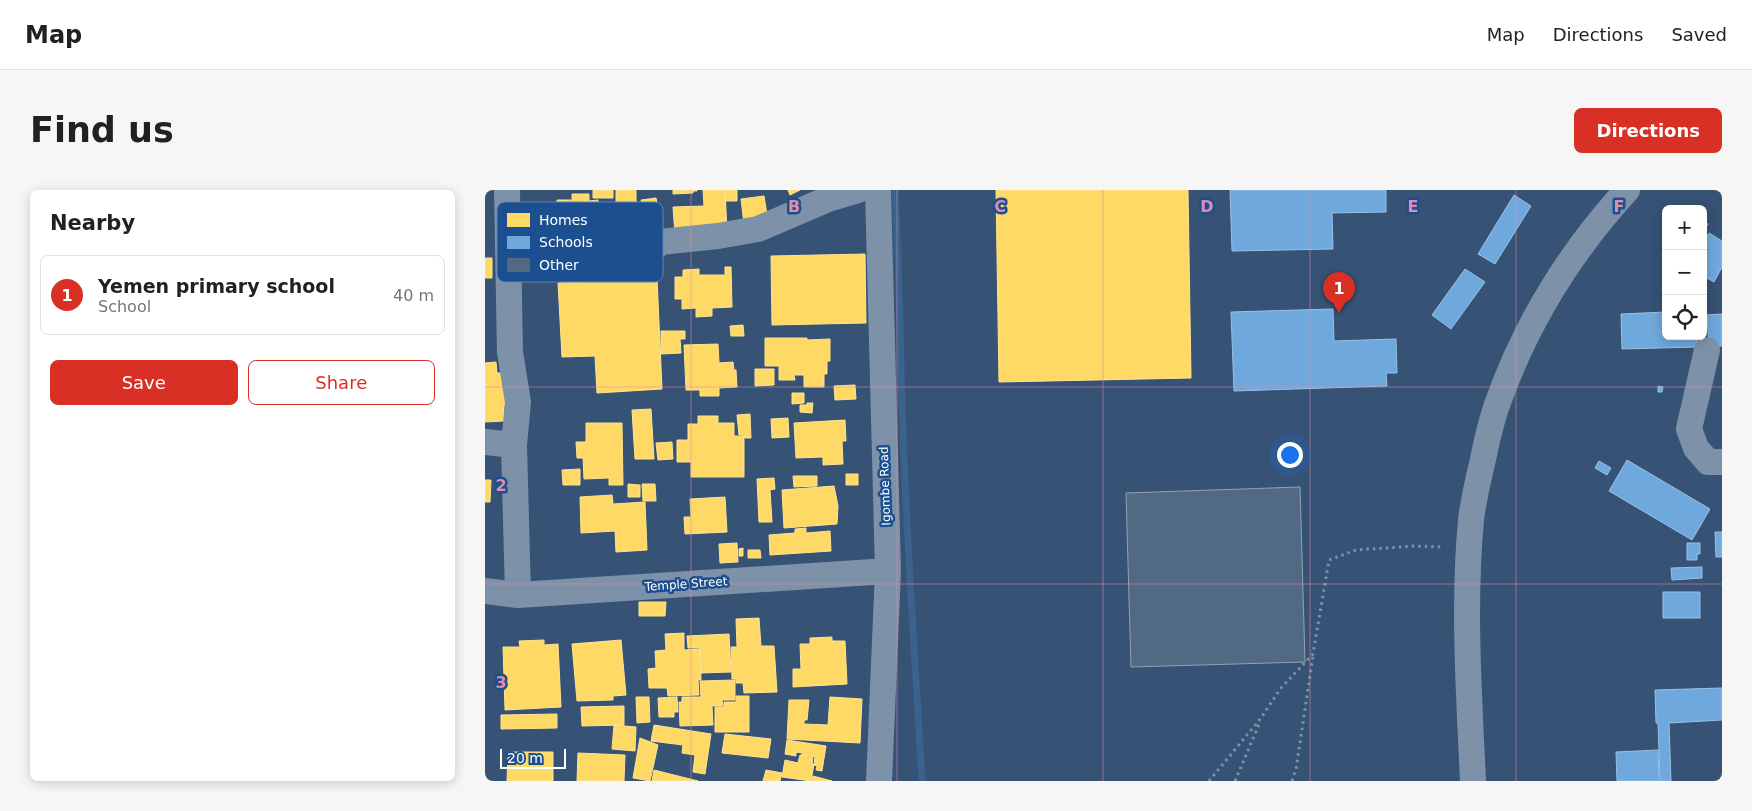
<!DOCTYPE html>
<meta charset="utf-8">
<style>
body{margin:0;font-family:"DejaVu Sans",sans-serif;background:#f6f6f6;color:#202124}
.controls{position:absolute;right:15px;top:15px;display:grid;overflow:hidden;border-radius:8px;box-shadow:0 2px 12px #0003}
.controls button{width:45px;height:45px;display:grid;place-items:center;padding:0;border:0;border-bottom:1px solid #e0e0e0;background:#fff;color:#202124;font:25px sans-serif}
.scale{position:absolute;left:15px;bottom:12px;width:66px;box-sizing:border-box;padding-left:5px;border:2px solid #fff;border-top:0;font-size:14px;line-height:18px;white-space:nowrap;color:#fff;-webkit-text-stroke:4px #1b4f8f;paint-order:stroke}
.you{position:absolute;left:804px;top:264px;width:18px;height:18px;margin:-12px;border:4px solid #fff;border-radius:50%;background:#1a73e8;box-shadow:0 0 0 8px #1a73e833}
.badge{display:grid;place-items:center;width:32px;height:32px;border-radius:50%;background:#d93025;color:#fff;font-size:16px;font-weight:700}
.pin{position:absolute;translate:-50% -41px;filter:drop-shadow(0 1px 2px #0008)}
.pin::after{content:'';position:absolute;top:26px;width:18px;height:15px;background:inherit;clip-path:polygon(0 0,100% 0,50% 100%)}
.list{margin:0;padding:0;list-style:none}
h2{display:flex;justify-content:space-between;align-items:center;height:65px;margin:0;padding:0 20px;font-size:21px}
h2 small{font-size:16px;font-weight:400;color:#757577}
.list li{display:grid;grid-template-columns:32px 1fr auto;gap:15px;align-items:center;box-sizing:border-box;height:80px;margin:0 10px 10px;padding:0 10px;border:1px solid #e0e0e0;border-radius:8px}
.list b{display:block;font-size:19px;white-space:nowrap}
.list p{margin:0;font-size:16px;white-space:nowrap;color:#757577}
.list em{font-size:16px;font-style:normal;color:#757577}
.actions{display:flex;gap:10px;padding:15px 20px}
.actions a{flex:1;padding:11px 0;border:1px solid #d93025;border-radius:8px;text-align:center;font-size:18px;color:#d93025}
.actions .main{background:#d93025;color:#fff}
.icon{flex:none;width:28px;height:28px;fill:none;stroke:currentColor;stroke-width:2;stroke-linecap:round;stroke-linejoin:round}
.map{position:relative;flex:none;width:1237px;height:591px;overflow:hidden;border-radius:8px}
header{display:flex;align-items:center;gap:30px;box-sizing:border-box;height:70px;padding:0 25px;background:#fff;border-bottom:1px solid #e0e0e0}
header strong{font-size:24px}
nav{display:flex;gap:28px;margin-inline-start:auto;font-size:18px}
.intro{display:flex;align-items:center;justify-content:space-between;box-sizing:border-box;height:120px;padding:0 30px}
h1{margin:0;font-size:35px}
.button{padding:12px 22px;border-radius:8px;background:#d93025;color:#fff;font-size:18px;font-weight:700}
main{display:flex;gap:30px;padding:0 30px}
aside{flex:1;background:#fff;border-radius:8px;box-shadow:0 2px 12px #0003}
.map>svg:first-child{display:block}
.homes{fill:#ffd966;stroke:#ffe494}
.schools{fill:#6fa8dc;stroke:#9ac2e6}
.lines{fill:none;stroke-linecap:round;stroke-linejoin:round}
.stream{stroke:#3b618d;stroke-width:7}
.building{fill:#526984;stroke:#92a2b6}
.path{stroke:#7d92a8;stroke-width:3;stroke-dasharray:2.5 4;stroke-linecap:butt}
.minor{stroke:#7d92a8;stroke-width:26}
.grid{fill:none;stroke:#e08cad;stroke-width:1;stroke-opacity:0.55}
.labels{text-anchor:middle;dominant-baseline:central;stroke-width:5;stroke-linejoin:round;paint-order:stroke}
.street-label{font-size:12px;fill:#fff;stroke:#1b4f8f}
.key{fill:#1b4f8f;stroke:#5f84b1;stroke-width:1}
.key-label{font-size:14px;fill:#fff}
.grid-label{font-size:16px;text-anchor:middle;font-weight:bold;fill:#e08cad;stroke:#1b4f8f;stroke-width:5;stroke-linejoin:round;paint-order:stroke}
</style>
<header>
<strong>Map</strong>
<nav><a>Map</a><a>Directions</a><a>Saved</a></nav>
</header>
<div class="intro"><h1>Find us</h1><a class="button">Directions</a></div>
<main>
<aside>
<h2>Nearby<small></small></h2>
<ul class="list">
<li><span class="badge">1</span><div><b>Yemen primary school</b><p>School</p></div><em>40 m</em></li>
</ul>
<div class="actions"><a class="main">Save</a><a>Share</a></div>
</aside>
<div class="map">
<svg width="1237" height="591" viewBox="0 0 1237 591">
<rect width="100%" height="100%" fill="#365274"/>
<!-- homes -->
<path class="homes" d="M 108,0 L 128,0 L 128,8 L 108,8 Z
M 131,0 L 151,0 L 151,14 L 131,15 Z
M 188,0 L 212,0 L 212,1 L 208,1 L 208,3 L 188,4 Z
M 218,0 L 240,0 L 242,42 L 190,45 L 188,17 L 219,16 Z
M 240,0 L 252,0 L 252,11 L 241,11 Z
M 303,0 L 315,0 L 305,5 Z
M 511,0 L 703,0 L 706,188 L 514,192 Z
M 87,4 L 104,4 L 104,11 L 113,10 L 113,21 L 149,20 L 150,57 L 87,57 Z
M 279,6 L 283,31 L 259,34 L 256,9 Z
M 171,8 L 174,23 L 159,25 L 156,10 Z
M 72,10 L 86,10 L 86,51 L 73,51 Z
M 380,64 L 381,133 L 287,135 L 286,66 Z
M 0,68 L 7,68 L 7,88 L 0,88 Z
M 240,77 L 246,77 L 247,117 L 227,118 L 227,126 L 211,127 L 211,118 L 197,119 L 197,109 L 190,109 L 190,87 L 198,87 L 198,80 L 214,79 L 214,85 L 240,85 Z
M 172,88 L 177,199 L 112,203 L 110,166 L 77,167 L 73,93 Z
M 258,135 L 259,146 L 246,146 L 245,136 Z
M 176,141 L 200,141 L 200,149 L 195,149 L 196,163 L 176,164 Z
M 280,148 L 322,148 L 322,150 L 345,149 L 345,171 L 342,171 L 342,184 L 339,184 L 339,197 L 319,197 L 319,185 L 309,185 L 310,190 L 294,190 L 294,176 L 280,176 Z
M 233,154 L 234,173 L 248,172 L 249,180 L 251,180 L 252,197 L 234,198 L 234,206 L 215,206 L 215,200 L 201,200 L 199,155 Z
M 11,172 L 12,183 L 24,183 L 25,216 L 19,216 L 19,231 L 0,232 L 0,173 Z
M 270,179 L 289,179 L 289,195 L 270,196 Z
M 370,195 L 371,209 L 350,210 L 349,196 Z
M 307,203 L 319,203 L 319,213 L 307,214 Z
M 322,213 L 328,213 L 327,223 L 315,222 L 315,215 L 322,215 Z
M 166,219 L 169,269 L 150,269 L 147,220 Z
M 265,224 L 266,248 L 260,248 L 259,245 L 254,245 L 252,225 Z
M 213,226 L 233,226 L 233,233 L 249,233 L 249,246 L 259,246 L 259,287 L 206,287 L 206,272 L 192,272 L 192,250 L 203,250 L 203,234 L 213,234 Z
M 303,228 L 304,247 L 287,248 L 286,229 Z
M 360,230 L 361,251 L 357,251 L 358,274 L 338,275 L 338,267 L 311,268 L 309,233 Z
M 101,233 L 137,233 L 138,295 L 124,295 L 124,288 L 99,289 L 98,268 L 92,268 L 91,252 L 101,252 Z
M 187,252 L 188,269 L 173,270 L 171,253 Z
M 95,279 L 95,295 L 78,295 L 77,280 Z
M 361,284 L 373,284 L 373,295 L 361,295 Z
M 308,286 L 332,286 L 332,296 L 309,297 Z
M 289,288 L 290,299 L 285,300 L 287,332 L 274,332 L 272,289 Z
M 0,290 L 6,290 L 5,312 L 0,312 Z
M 143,294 L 155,295 L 155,307 L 143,307 Z
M 157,294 L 170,294 L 171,311 L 158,311 Z
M 349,296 L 353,316 L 352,334 L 299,338 L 297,300 Z
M 127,305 L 128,314 L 160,312 L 162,360 L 131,362 L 130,341 L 96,343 L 95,307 Z
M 240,307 L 242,342 L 200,344 L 199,327 L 206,327 L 205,309 Z
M 321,338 L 321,343 L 345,341 L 346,361 L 285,365 L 284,345 L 310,343 L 310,339 Z
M 252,353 L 253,372 L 235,373 L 234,354 Z
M 258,358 L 258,366 L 254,366 L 254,359 Z
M 263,360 L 275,360 L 276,368 L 263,368 Z
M 154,412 L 181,412 L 180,426 L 154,426 Z
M 274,428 L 276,456 L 289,456 L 292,502 L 259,503 L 258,493 L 251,493 L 251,489 L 247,489 L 246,457 L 252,457 L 251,429 Z
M 199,443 L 199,460 L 215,459 L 216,490 L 213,490 L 214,505 L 183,506 L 182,498 L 164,498 L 163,479 L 171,478 L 170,461 L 181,460 L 180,444 Z
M 244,444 L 246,482 L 216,483 L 215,458 L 203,458 L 202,446 Z
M 347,447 L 347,451 L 360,451 L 362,494 L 308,497 L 308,479 L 316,479 L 315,454 L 325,454 L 325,448 Z
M 59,450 L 59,455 L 73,454 L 76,517 L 20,520 L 18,457 L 35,457 L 34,451 Z
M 136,450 L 141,505 L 128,506 L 128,510 L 92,511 L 87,454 Z
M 250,490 L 250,510 L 237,510 L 238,516 L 227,516 L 228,535 L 195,536 L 194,512 L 197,512 L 197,507 L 216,507 L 215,491 Z
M 251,506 L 264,506 L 264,542 L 230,542 L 230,517 L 239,517 L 239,512 L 251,512 Z
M 151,507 L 164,507 L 165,532 L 152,533 Z
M 192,507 L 193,522 L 189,522 L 189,527 L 174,527 L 173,508 Z
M 345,507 L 377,509 L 375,553 L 302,549 L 304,510 L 324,510 L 322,530 L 319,530 L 319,534 L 343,535 Z
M 139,516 L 139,535 L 97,536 L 96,517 Z
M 72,524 L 72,538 L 16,539 L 16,525 Z
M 129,535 L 151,537 L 150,561 L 127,559 Z
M 169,535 L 226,544 L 220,584 L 208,582 L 210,565 L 197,563 L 198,555 L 166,551 Z
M 240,544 L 286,549 L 283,568 L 237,563 Z
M 155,548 L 173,555 L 165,591 L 148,588 Z
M 302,550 L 341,556 L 337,581 L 331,580 L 332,576 L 329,575 L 330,567 L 317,565 L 317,563 L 311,562 L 311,566 L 300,564 Z
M 23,562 L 68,562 L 68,591 L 22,591 Z
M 93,563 L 140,565 L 139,591 L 92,591 Z
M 315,565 L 328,568 L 327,574 L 329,574 L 326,591 L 297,587 L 300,570 L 313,573 Z
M 169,580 L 213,591 L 167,591 Z
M 281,580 L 297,583 L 295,591 L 278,591 Z
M 328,586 L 347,591 L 327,591 Z"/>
<!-- schools -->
<path class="schools" d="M 745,0 L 901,0 L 901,22 L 847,23 L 848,59 L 747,61 Z
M 1029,5 L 1046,16 L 1010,74 L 993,64 Z
M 1218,31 L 1223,34 L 1218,43 Z
M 1224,43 L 1237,51 L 1237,77 L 1229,92 L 1218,86 L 1218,53 Z
M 980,79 L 1000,92 L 966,139 L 947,125 Z
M 848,119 L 849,151 L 911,149 L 912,183 L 901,183 L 902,196 L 749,201 L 746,122 Z
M 1181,122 L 1181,146 L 1212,146 L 1212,157 L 1137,159 L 1136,124 Z
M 1237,124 L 1237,156 L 1224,157 L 1222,125 Z
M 1173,196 L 1178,197 L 1177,202 L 1173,202 Z
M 1142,270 L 1225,319 L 1207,350 L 1124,301 Z
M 1114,271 L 1126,278 L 1122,285 L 1110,278 Z
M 1230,342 L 1237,342 L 1237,367 L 1231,367 Z
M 1202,353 L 1215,353 L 1215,364 L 1212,364 L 1212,370 L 1202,370 Z
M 1217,377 L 1217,388 L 1187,390 L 1186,378 Z
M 1178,402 L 1215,402 L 1215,428 L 1178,428 Z
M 1237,498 L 1237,530 L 1184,533 L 1186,591 L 1175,591 L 1173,533 L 1171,533 L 1170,500 Z
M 1173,560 L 1174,591 L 1132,591 L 1131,562 Z"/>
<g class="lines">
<!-- stream -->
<path class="stream" d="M 410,0 C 415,88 415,177 419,265 C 423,374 431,482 437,591"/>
</g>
<!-- building -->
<path class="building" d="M 815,297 L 820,472 L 646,477 L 641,303 Z"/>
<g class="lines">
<!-- path -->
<path class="path" d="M 724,591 L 776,528 L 795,499 L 828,464 L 844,370 L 871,360 L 929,356 L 959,357
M 750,591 L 775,532
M 807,591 L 811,579 L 828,466"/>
<!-- minor -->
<path class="minor" d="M 22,0 L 25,162 L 33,212 L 29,255 L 33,405
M 393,0 L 403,381 L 394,591
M 24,79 C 49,78 73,77 98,77 C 116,77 131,80 148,74 C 159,69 167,60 175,52 L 233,46 L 273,39 L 343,9 L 373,0
M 1222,160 L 1204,239 L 1211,258 L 1223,272 L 1237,272
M 0,252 L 29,255
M 0,401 L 33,405 L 403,381
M 988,591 C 984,505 978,415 986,330 C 988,313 992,295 996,278 C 1001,256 1005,233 1013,212 C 1041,134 1086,61 1142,0"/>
</g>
<!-- grid -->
<path class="grid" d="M 206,0 L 206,591M 412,0 L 412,591M 618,0 L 618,591M 825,0 L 825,591M 1031,0 L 1031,591M 0,197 L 1237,197M 0,394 L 1237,394"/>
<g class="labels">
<!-- street labels -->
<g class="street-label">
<text transform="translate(400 296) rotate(-92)">Igombe Road</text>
<text transform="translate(201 394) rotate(-4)">Temple Street</text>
</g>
</g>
<!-- legend -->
<rect x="12" y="12" width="166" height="80" rx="8" class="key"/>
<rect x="22" y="23" width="23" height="14" fill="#ffd966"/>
<rect x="22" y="46" width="23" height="13" fill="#6fa8dc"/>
<rect x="22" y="68" width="23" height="14" fill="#526984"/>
<g class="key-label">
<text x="54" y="35">Homes</text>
<text x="54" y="57">Schools</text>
<text x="54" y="80">Other</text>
</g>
<g class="grid-label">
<text x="309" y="22">B</text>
<text x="515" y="22">C</text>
<text x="722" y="22">D</text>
<text x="928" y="22">E</text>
<text x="1134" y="22">F</text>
<text x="16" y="301">2</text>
<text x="16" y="498">3</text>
</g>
</svg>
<div class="controls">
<button>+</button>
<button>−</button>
<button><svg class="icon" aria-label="locate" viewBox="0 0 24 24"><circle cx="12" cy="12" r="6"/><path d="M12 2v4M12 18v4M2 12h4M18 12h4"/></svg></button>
</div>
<div class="scale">20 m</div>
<div class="you"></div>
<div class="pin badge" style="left:854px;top:123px">1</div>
</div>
</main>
